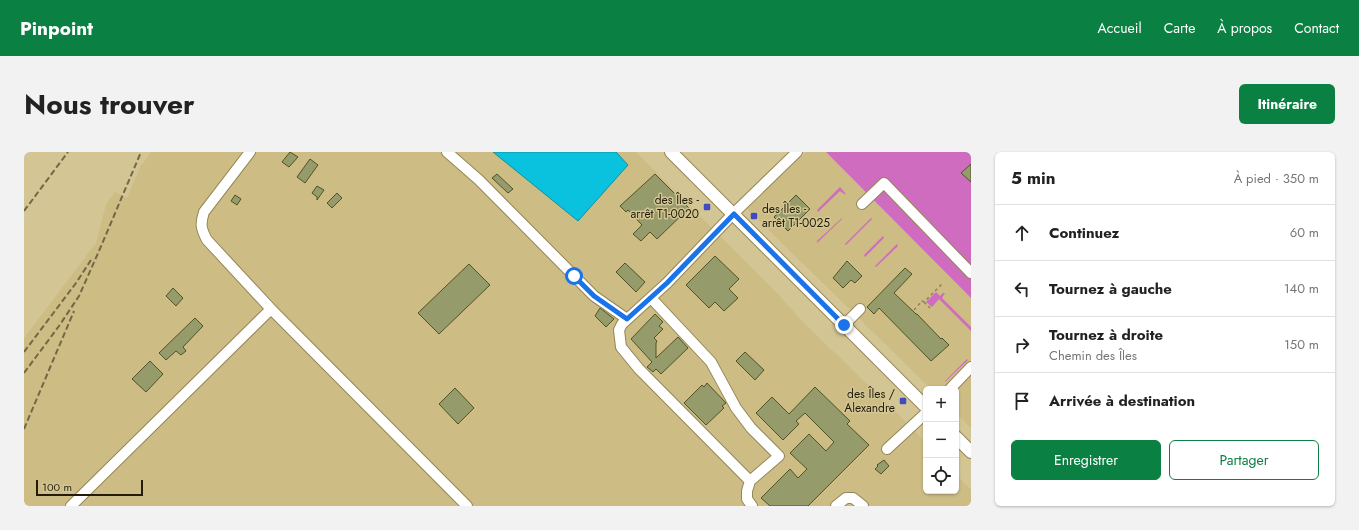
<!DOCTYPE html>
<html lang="fr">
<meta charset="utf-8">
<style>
body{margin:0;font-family:Jost,sans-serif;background:#f2f2f2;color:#222}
.controls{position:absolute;right:12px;bottom:12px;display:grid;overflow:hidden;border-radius:6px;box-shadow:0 1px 3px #0004}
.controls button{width:36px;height:36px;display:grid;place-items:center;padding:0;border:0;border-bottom:1px solid #e0e0e0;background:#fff;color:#222;font:20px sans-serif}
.scale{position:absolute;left:12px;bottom:10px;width:107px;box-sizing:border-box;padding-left:4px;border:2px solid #221c09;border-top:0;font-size:11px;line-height:14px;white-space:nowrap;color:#221c09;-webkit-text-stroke:3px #d4c694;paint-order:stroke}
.stop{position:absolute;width:12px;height:12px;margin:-9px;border:3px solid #1a73e8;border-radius:50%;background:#fff}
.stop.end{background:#1a73e8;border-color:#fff;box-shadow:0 1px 4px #0008}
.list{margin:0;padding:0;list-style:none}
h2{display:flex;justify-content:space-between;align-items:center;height:52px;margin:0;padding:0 16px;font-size:17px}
h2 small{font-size:13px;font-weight:400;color:#767676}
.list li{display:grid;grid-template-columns:26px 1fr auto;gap:12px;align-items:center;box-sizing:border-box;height:56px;padding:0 16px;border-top:1px solid #e0e0e0}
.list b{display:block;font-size:15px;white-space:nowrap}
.list p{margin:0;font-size:13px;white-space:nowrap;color:#767676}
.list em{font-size:13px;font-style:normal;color:#767676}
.actions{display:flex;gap:8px;padding:12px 16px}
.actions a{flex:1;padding:9px 0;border:1px solid #0b8043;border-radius:6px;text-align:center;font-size:14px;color:#0b8043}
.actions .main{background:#0b8043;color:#fff}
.icon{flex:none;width:22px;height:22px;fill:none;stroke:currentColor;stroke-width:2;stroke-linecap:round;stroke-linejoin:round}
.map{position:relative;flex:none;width:947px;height:354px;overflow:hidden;border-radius:6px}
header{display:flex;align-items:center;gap:24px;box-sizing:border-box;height:56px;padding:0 20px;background:#0b8043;color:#fff}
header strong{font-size:19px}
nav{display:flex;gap:22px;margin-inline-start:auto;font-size:14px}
.intro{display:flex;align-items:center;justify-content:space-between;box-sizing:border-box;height:96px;padding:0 24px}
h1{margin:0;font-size:28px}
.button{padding:10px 18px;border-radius:6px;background:#0b8043;color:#fff;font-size:14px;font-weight:700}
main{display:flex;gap:24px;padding:0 24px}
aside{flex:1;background:#fff;border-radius:6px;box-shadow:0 1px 3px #0004}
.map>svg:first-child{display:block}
.built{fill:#cdbc84}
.green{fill:#cf6cc0}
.water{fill:#0ac2de;stroke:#11909e}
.building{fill:#969b6b;stroke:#4f5325}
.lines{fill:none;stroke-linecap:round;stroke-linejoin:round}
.minor-casing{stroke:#948657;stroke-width:12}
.major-casing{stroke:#948657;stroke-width:14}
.path{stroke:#8f845e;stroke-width:1.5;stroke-dasharray:3 3;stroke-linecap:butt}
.minor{stroke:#fff;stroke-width:10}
.major{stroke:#fff;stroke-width:12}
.rail{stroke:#726847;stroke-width:2;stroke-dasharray:6 3;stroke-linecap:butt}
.route{stroke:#1a73e8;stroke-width:5}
.poi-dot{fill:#404bbf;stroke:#d4c694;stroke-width:1.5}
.labels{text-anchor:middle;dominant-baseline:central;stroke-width:3;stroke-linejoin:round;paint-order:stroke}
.poi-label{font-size:12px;fill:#221c09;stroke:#d4c694;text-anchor:end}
</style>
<header>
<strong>Pinpoint</strong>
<nav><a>Accueil</a><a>Carte</a><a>À propos</a><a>Contact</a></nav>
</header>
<div class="intro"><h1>Nous trouver</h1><a class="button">Itinéraire</a></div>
<main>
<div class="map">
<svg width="947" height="354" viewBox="0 0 947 354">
<rect width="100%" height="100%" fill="#d4c694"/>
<!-- built -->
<path class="built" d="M 127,0 L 612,0 L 753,141 L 779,170 L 875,263 L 902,291 L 902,339 L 932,339 L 932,322 L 947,338 L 947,354 L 0,354 L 0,186 L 72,91 L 82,52 L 91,40 L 103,46 L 116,15 Z
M 782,0 L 802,0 L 947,146 L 947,276 L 932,261 L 932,237 L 907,237 L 723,57 Z"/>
<!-- green -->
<path class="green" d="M 802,0 L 947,0 L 947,146 Z
M 816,35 L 822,42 L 820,42 L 816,39 L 794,60 L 793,58 Z
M 818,66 L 818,67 L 793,91 L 793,89 Z
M 847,66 L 848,67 L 822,93 L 821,92 Z
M 859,84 L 860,86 L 841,105 L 840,103 Z
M 873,92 L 874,94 L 852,115 L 851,114 Z
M 912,140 L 916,144 L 919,141 L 921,141 L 918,146 L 947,175 L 947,179 L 915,147 L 908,155 L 902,150 Z
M 943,207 L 944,208 L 921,230 L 921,229 Z"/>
<!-- water -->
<path class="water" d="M 469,0 L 592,0 L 604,13 L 554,69 Z"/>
<!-- building -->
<path class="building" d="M 266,0 L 274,5 L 265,15 L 258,10 Z
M 286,7 L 294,13 L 281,31 L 273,25 Z
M 947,12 L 947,30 L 937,21 Z
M 473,22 L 489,37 L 484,41 L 468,26 Z
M 631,22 L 665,56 L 633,87 L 626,80 L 617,89 L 609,82 L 618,73 L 604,58 L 602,60 L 596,54 Z
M 293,34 L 300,38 L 293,48 L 293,45 L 288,41 Z
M 313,41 L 318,46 L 308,56 L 303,51 Z
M 211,43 L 217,47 L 213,53 L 207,49 Z
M 772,43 L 786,57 L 764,79 L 750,65 Z
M 691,104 L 715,127 L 705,137 L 714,146 L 700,159 L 691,150 L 685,156 L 662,133 Z
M 823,109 L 838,124 L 831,131 L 827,128 L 819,136 L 809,126 Z
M 601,111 L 621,130 L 612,140 L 592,120 Z
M 445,112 L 466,133 L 415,182 L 394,161 Z
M 881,116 L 888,122 L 870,141 L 892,162 L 893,162 L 917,187 L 918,186 L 925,193 L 907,209 L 855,156 L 850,162 L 843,155 Z
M 149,136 L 159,146 L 152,154 L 142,144 Z
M 576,156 L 590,167 L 582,175 L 571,164 Z
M 631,162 L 639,170 L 635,174 L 639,177 L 630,186 L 633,189 L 632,191 L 632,206 L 654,185 L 664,196 L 637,222 L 632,217 L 629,220 L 623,215 L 628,210 L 607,187 Z
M 171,166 L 179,174 L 159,195 L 162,199 L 157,203 L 152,199 L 142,208 L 135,201 Z
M 721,200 L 740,218 L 731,228 L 712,209 Z
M 126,209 L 139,222 L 122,240 L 108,227 Z
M 683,231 L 702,251 L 698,254 L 700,256 L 682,273 L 660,251 L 678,233 L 680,235 Z
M 791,235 L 826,269 L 823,272 L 845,293 L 784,354 L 746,354 L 737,346 L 766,317 L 774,326 L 783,317 L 766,301 L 785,282 L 802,299 L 810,290 L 781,261 L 772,269 L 775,272 L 759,288 L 732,261 L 748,245 L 765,262 Z
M 431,236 L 450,256 L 434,272 L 415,252 Z
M 860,308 L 865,314 L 857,322 L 851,317 L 854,314 L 853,313 Z"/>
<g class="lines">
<defs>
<path id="minor" d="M 226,0 L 180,60 C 176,72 177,77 183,88 L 247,157 L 443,354
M 423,0 L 455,28 L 570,144 L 603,167
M 838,52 L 860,31 L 947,121
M 627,146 L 687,210 L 712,256 L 727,276 L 755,304 L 726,329
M 820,173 L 836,157
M 926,237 L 947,215
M 863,297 L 902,261
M 47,354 L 247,157
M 728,354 L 723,347 L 723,339 L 726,329 L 615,217 L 597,195 L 595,178 L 598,172 L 643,131 L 709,62 L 773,0
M 812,354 L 822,346 L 829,346 L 839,354"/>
<path id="major" d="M 647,0 L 902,255
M 932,285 L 947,300"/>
</defs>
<!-- minor casing -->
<use href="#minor" class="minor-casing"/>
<!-- major casing -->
<use href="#major" class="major-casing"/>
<!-- path -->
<path class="path" d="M 900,150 L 906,156
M 890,158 L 898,149 L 900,150 L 918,132"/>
<!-- minor -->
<use href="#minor" class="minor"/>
<!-- major -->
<use href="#major" class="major"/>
<!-- rail -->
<path class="rail" d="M 0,59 L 44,0
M 0,200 L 52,131 L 67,108
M 0,221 L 35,174 L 55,144 L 75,99 L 117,0
M 0,277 L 50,159"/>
</g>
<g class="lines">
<!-- route -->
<path class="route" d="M 550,124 L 570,144 L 603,167 L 643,131 L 710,62 L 820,173"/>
</g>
<!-- markers -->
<g class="poi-dot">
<rect x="679" y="51" width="8" height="8" rx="2"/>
<rect x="726" y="60" width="8" height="8" rx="2"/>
<rect x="875" y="245" width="8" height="8" rx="2"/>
</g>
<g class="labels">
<!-- poi labels -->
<g class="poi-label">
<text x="675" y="48">des Îles -<tspan x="675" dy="14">arrêt T1-0020</tspan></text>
<text x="738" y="57" text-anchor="start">des Îles -<tspan x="738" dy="14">arrêt T1-0025</tspan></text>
<text x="871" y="242">des Îles /<tspan x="871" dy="14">Alexandre</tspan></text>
</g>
</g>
</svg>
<div class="controls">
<button>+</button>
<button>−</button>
<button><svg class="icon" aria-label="locate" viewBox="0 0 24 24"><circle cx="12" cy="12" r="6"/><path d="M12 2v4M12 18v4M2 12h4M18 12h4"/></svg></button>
</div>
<div class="scale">100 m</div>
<div class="stop" style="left:550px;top:124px"></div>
<div class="stop end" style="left:820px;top:173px"></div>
</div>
<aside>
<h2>5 min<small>À pied · 350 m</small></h2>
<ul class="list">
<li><svg class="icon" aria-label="ahead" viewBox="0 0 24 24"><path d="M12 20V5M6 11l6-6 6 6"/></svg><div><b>Continuez</b></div><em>60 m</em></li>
<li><svg class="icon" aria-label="left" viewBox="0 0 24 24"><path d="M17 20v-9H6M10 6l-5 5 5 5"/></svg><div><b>Tournez à gauche</b></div><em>140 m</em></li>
<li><svg class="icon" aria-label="right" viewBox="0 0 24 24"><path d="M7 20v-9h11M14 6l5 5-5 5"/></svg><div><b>Tournez à droite</b><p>Chemin des Îles</p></div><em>150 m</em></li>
<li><svg class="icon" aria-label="arrive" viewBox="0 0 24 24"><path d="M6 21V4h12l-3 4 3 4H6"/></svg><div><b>Arrivée à destination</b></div></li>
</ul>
<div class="actions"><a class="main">Enregistrer</a><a>Partager</a></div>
</aside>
</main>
